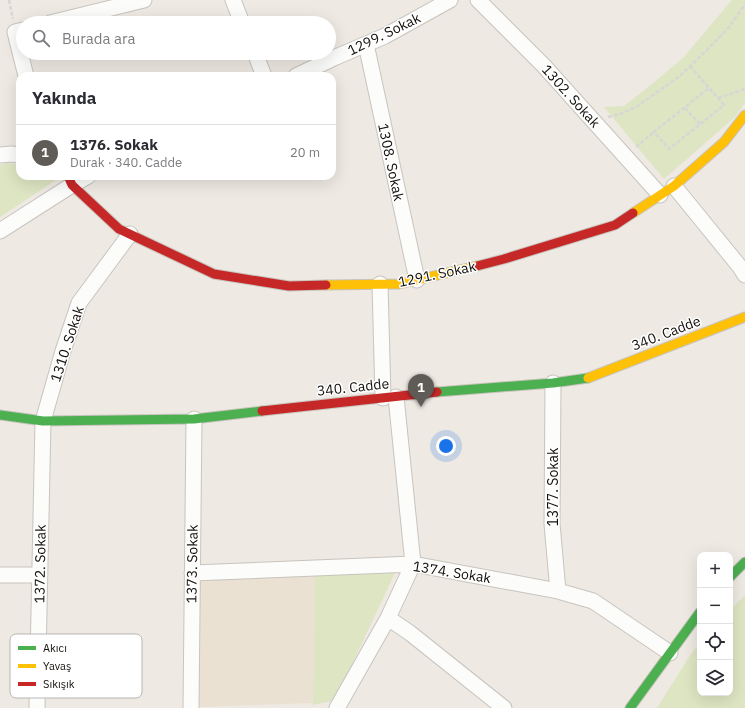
<!DOCTYPE html>
<html lang="tr">
<meta charset="utf-8">
<style>
body{margin:0;font-family:"IBM Plex Sans",sans-serif;background:#f7f7f7;color:#2b2b33}
.controls{position:absolute;right:12px;bottom:12px;display:grid;overflow:hidden;border-radius:8px;box-shadow:0 4px 16px #0002}
.controls button{width:36px;height:36px;display:grid;place-items:center;padding:0;border:0;border-bottom:1px solid #e1e1e2;background:#fff;color:#2b2b33;font:20px sans-serif}
.you{position:absolute;left:446px;top:446px;width:14px;height:14px;margin:-10px;border:3px solid #fff;border-radius:50%;background:#1a73e8;box-shadow:0 0 0 6px #1a73e833}
.badge{display:grid;place-items:center;width:26px;height:26px;border-radius:50%;background:#5f5b56;color:#fff;font-size:13px;font-weight:700}
.pin{position:absolute;translate:-50% -33px;filter:drop-shadow(0 1px 2px #0008)}
.pin::after{content:'';position:absolute;top:21px;width:14px;height:12px;background:inherit;clip-path:polygon(0 0,100% 0,50% 100%)}
.list{margin:0;padding:0;list-style:none}
h2{display:flex;justify-content:space-between;align-items:center;height:52px;margin:0;padding:0 16px;font-size:17px}
h2 small{font-size:13px;font-weight:400;color:#7c7c81}
.list li{display:grid;grid-template-columns:26px 1fr auto;gap:12px;align-items:center;box-sizing:border-box;height:56px;padding:0 16px;border-top:1px solid #e1e1e2}
.list b{display:block;font-size:15px;white-space:nowrap}
.list p{margin:0;font-size:13px;white-space:nowrap;color:#7c7c81}
.list em{font-size:13px;font-style:normal;color:#7c7c81}
.icon{flex:none;width:22px;height:22px;fill:none;stroke:currentColor;stroke-width:2;stroke-linecap:round;stroke-linejoin:round}
.map{position:relative;flex:none;width:745px;height:708px;overflow:hidden}
.search{position:absolute;background:#fff;box-shadow:0 4px 16px #0002;left:16px;top:16px;width:320px;height:44px;display:flex;align-items:center;gap:10px;box-sizing:border-box;padding:0 14px;border-radius:22px;color:#7c7c81;font-size:15px}
.panel{position:absolute;background:#fff;box-shadow:0 4px 16px #0002;left:16px;top:72px;width:320px;height:108px;border-radius:12px}
.map>svg:first-child{display:block}
.built{fill:#eae1d2}
.green{fill:#dde5c3}
.lines{fill:none;stroke-linecap:round;stroke-linejoin:round}
.street-casing{stroke:#c8c4be;stroke-width:17}
.fast-casing{stroke:#c8c4be;stroke-width:11}
.slow-casing{stroke:#c8c4be;stroke-width:11}
.jam-casing{stroke:#c8c4be;stroke-width:11}
.path{stroke:#d8d6d4;stroke-width:2.5;stroke-dasharray:4 2;stroke-linecap:butt}
.street{stroke:#fcfcfb;stroke-width:15}
.fast{stroke:#4caf50;stroke-width:9}
.slow{stroke:#ffc107;stroke-width:9}
.jam{stroke:#c62828;stroke-width:9}
.labels{text-anchor:middle;dominant-baseline:central;stroke-width:3;stroke-linejoin:round;paint-order:stroke}
.street-label{font-size:14px;fill:#120f0b;stroke:#fff}
.key{fill:#fff;stroke:#b8b7b6;stroke-width:1}
.key-label{font-size:11px;fill:#120f0b}
</style>
<div class="map">
<svg width="745" height="708" viewBox="0 0 745 708">
<rect width="100%" height="100%" fill="#eee9e2"/>
<!-- built -->
<path class="built" d="M 315,574 L 313,703 L 196,707 L 194,577 Z"/>
<!-- green -->
<path class="green" d="M 732,0 L 745,0 L 745,103 L 735,117 L 664,179 L 604,107 L 624,106 L 647,88 L 683,58 Z
M 7,163 L 20,165 L 20,176 L 58,176 L 59,178 L 0,217 L 0,165 Z
M 395,573 L 336,698 L 331,701 L 313,705 L 315,574 Z
M 745,595 L 745,708 L 657,708 L 691,654 L 700,643 L 700,693 L 730,693 L 730,610 Z"/>
<g class="lines">
<defs>
<path id="street" d="M 233,0 L 242,23
M 478,0 L 544,66 L 660,195
M 50,23 L 144,0
M 23,30 L 15,32 L 26,76
M 366,44 L 417,280
M 255,53 L 264,76
M 296,76 L 336,57 L 385,36 L 450,0
M 0,155 L 11,154 L 20,155
M 674,186 L 740,267 L 745,275
M 0,231 L 72,185 L 88,176
M 380,284 L 383,398
M 553,383 L 552,524 L 558,591
M 192,573 L 413,564 L 558,591 L 593,601 L 670,653
M 0,575 L 40,575
M 388,618 L 410,633 L 504,708
M 37,708 L 43,421 L 63,351 L 79,303 L 130,234
M 191,708 L 194,419
M 337,708 L 388,618 L 413,564 L 396,397"/>
<path id="fast" d="M 437,392 L 553,383 L 588,378
M 0,415 L 43,421 L 194,419 L 262,411
M 730,577 L 745,562
M 630,708 L 700,612"/>
<path id="slow" d="M 633,213 L 674,186 L 724,142 L 745,115
M 326,285 L 399,284 L 477,266
M 588,378 L 745,317"/>
<path id="jam" d="M 68,176 L 72,185 L 119,229 L 214,274 L 289,286 L 326,285
M 477,266 L 504,259 L 615,225 L 633,213
M 262,411 L 437,392"/>
</defs>
<!-- street casing -->
<use href="#street" class="street-casing"/>
<!-- fast casing -->
<use href="#fast" class="fast-casing"/>
<!-- slow casing -->
<use href="#slow" class="slow-casing"/>
<!-- jam casing -->
<use href="#jam" class="jam-casing"/>
<!-- path -->
<path class="path" d="M 9,0 L 13,19
M 690,66 L 724,105 L 669,149 L 654,132 L 709,88
M 718,98 L 745,89
M 685,108 L 700,124
M 608,117 L 623,113 L 636,107 L 680,76 L 710,47 L 730,26 L 745,4
M 636,147 L 654,132"/>
<!-- street -->
<use href="#street" class="street"/>
<!-- fast -->
<use href="#fast" class="fast"/>
<!-- slow -->
<use href="#slow" class="slow"/>
<!-- jam -->
<use href="#jam" class="jam"/>
</g>
<g class="labels">
<!-- street labels -->
<g class="street-label">
<text transform="translate(384 34) rotate(-26)">1299. Sokak</text>
<text transform="translate(571 96) rotate(48)">1302. Sokak</text>
<text transform="translate(391 162) rotate(78)">1308. Sokak</text>
<text transform="translate(437 274) rotate(-12)">1291. Sokak</text>
<text transform="translate(666 333) rotate(-21)">340. Cadde</text>
<text transform="translate(67 344) rotate(-72)">1310. Sokak</text>
<text transform="translate(353 387) rotate(-6)">340. Cadde</text>
<text transform="translate(553 487) rotate(-90)">1377. Sokak</text>
<text transform="translate(40 564) rotate(-89)">1372. Sokak</text>
<text transform="translate(192 564) rotate(-89)">1373. Sokak</text>
<text transform="translate(452 572) rotate(9)">1374. Sokak</text>
</g>
</g>
<!-- legend -->
<rect x="10" y="634" width="132" height="64" rx="6" class="key"/>
<rect x="18" y="646" width="18" height="4" fill="#4caf50"/>
<rect x="18" y="664" width="18" height="4" fill="#ffc107"/>
<rect x="18" y="682" width="18" height="4" fill="#c62828"/>
<g class="key-label">
<text x="43" y="652">Akıcı</text>
<text x="43" y="670">Yavaş</text>
<text x="43" y="688">Sıkışık</text>
</g>
</svg>
<div class="controls">
<button>+</button>
<button>−</button>
<button><svg class="icon" aria-label="locate" viewBox="0 0 24 24"><circle cx="12" cy="12" r="6"/><path d="M12 2v4M12 18v4M2 12h4M18 12h4"/></svg></button>
<button><svg class="icon" aria-label="layers" viewBox="0 0 24 24"><path d="M12 4l9 5-9 5-9-5zM3 14l9 5 9-5"/></svg></button>
</div>
<div class="you"></div>
<div class="pin badge" style="left:421px;top:407px">1</div>
<div class="search"><svg class="icon" aria-label="search" viewBox="0 0 24 24"><circle cx="10" cy="10" r="6"/><path d="M15 15l6 6"/></svg>Burada ara</div>
<section class="panel">
<h2>Yakında<small></small></h2>
<ul class="list">
<li><span class="badge">1</span><div><b>1376. Sokak</b><p>Durak · 340. Cadde</p></div><em>20 m</em></li>
</ul>
</section>
</div>
